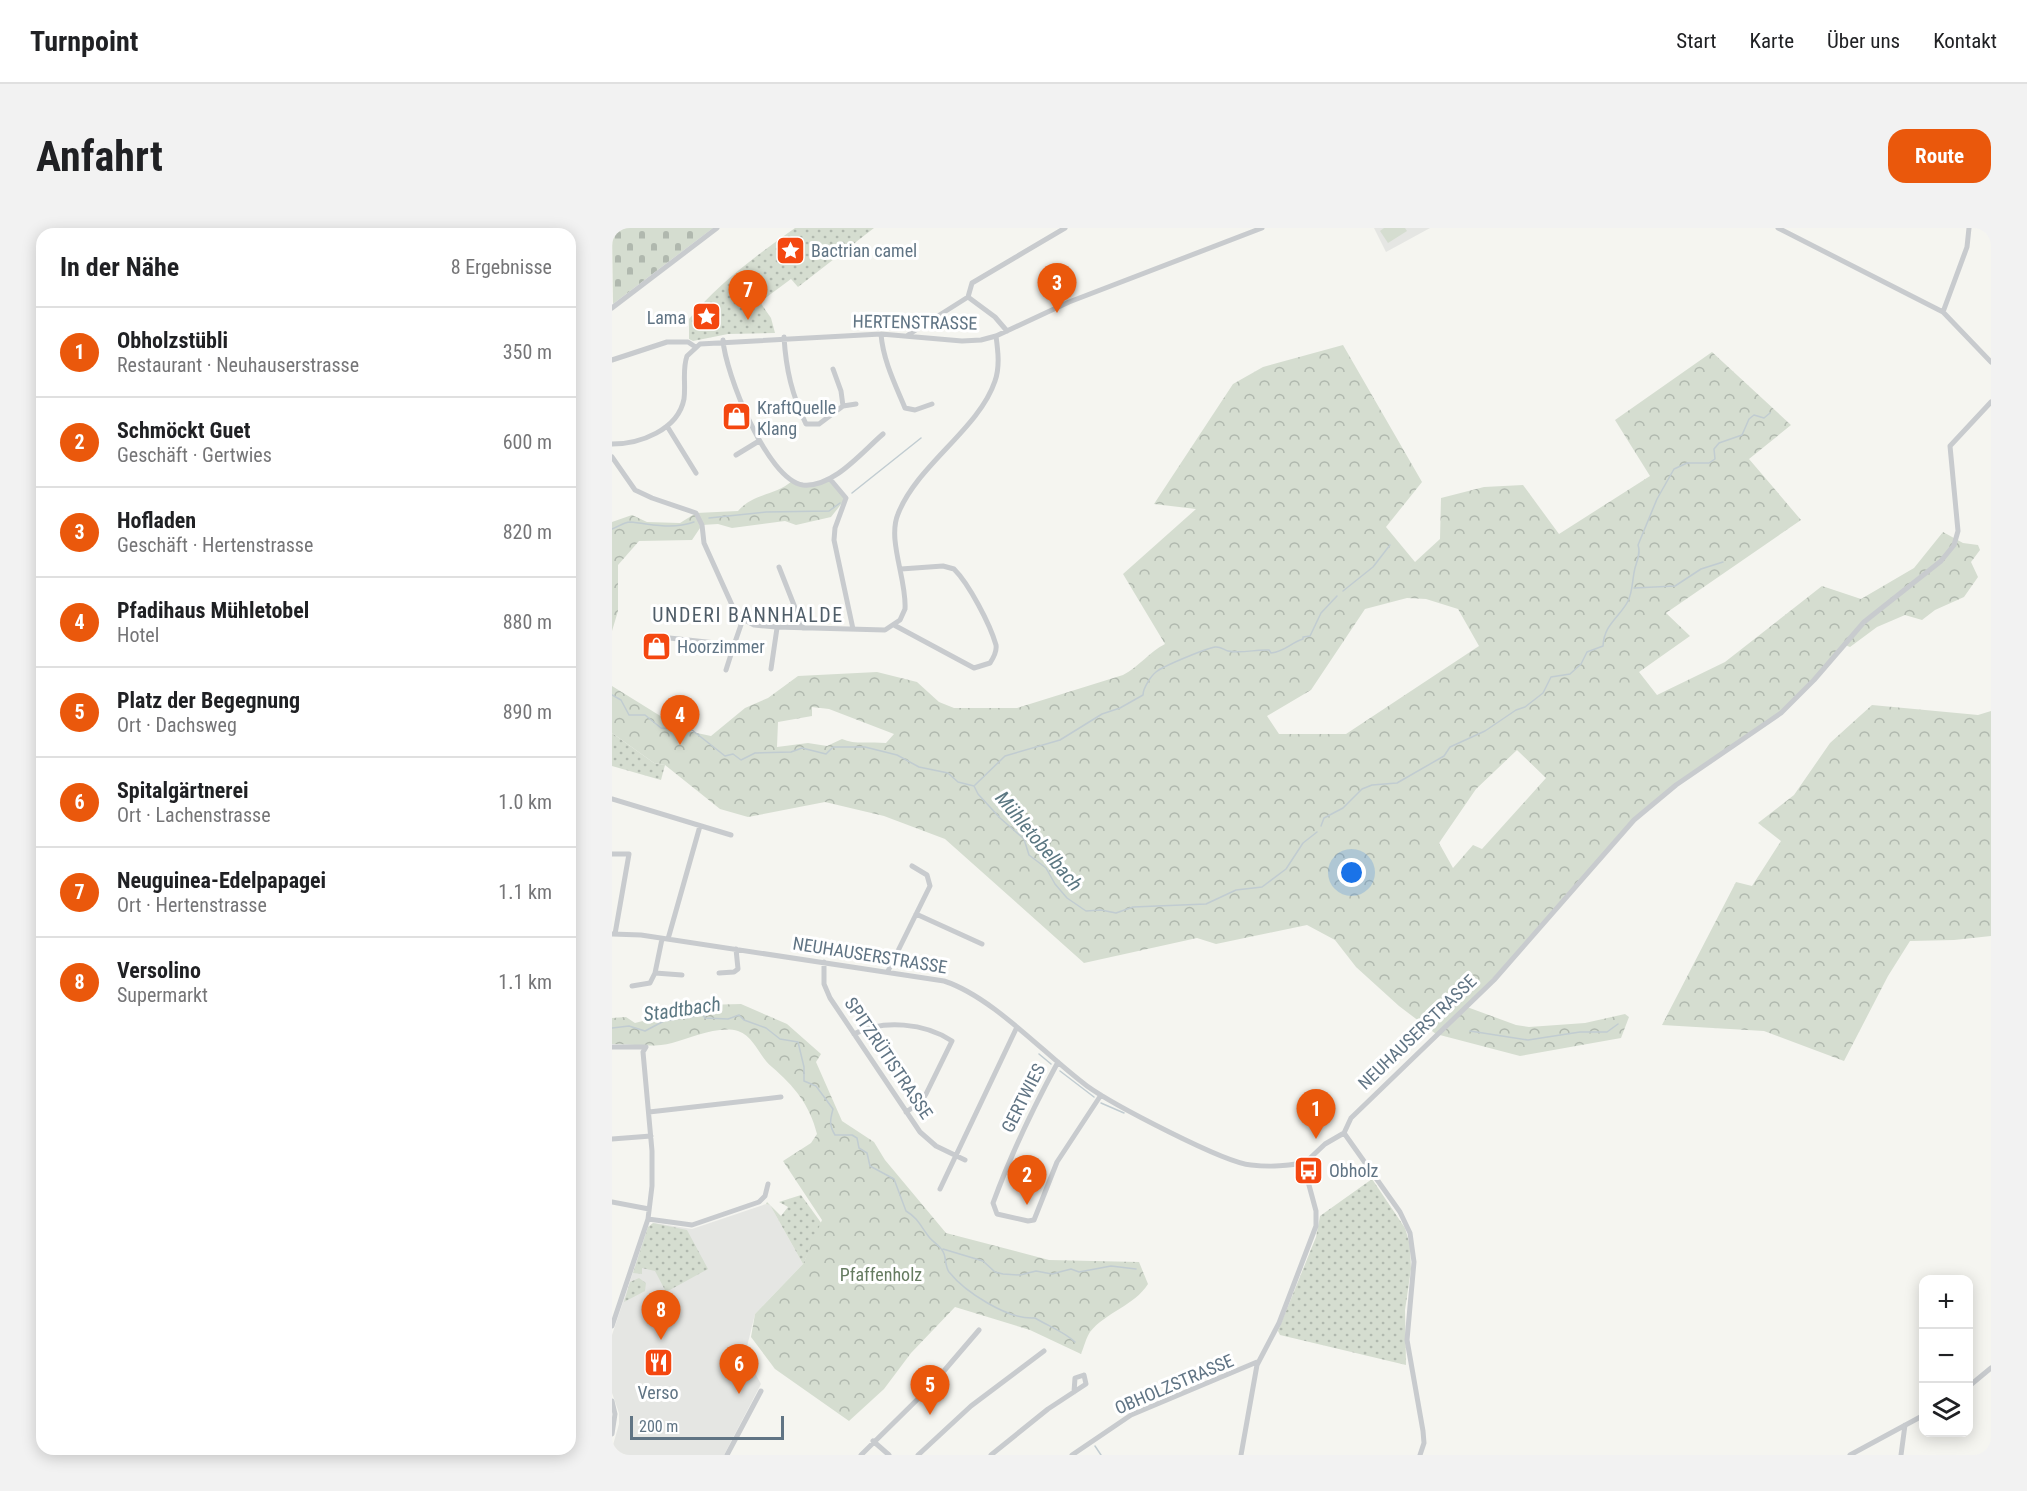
<!DOCTYPE html>
<html lang="de">
<meta charset="utf-8">
<style>
body{margin:0;font-family:"Roboto Condensed",sans-serif;background:#f2f2f2;color:#202124}
.controls{position:absolute;right:18px;bottom:18px;display:grid;overflow:hidden;border-radius:12px;box-shadow:0 3px 15px #0003}
.controls button{width:54px;height:54px;display:grid;place-items:center;padding:0;border:0;border-bottom:2px solid #e0e0e0;background:#fff;color:#202124;font:30px sans-serif}
.scale{position:absolute;left:18px;bottom:15px;width:154px;box-sizing:border-box;padding-left:6px;border:3px solid #607484;border-top:0;font-size:16px;line-height:21px;white-space:nowrap;color:#607484;-webkit-text-stroke:4px #fff;paint-order:stroke}
.you{position:absolute;left:740px;top:645px;width:21px;height:21px;margin:-15px;border:4px solid #fff;border-radius:50%;background:#1a73e8;box-shadow:0 0 0 9px #1a73e833}
.badge{display:grid;place-items:center;width:39px;height:39px;border-radius:50%;background:#ea580c;color:#fff;font-size:20px;font-weight:700}
.pin{position:absolute;translate:-50% -50px;filter:drop-shadow(0 2px 3px #0008)}
.pin::after{content:'';position:absolute;top:32px;width:21px;height:18px;background:inherit;clip-path:polygon(0 0,100% 0,50% 100%)}
.list{margin:0;padding:0;list-style:none}
h2{display:flex;justify-content:space-between;align-items:center;height:78px;margin:0;padding:0 24px;font-size:26px}
h2 small{font-size:20px;font-weight:400;color:#757577}
.list li{display:grid;grid-template-columns:39px 1fr auto;gap:18px;align-items:center;box-sizing:border-box;height:90px;padding:0 24px;border-top:2px solid #e0e0e0}
.list b{display:block;font-size:22px;white-space:nowrap}
.list p{margin:0;font-size:20px;white-space:nowrap;color:#757577}
.list em{font-size:20px;font-style:normal;color:#757577}
.icon{flex:none;width:33px;height:33px;fill:none;stroke:currentColor;stroke-width:2;stroke-linecap:round;stroke-linejoin:round}
.map{position:relative;flex:none;width:1379px;height:1227px;overflow:hidden;border-radius:18px}
header{display:flex;align-items:center;gap:36px;box-sizing:border-box;height:84px;padding:0 30px;background:#fff;border-bottom:2px solid #e0e0e0}
header strong{font-size:28px}
nav{display:flex;gap:33px;margin-inline-start:auto;font-size:21px}
.intro{display:flex;align-items:center;justify-content:space-between;box-sizing:border-box;height:144px;padding:0 36px}
h1{margin:0;font-size:42px}
.button{padding:15px 27px;border-radius:18px;background:#ea580c;color:#fff;font-size:21px;font-weight:700}
main{display:flex;gap:36px;padding:0 36px}
aside{flex:1;background:#fff;border-radius:18px;box-shadow:0 3px 15px #0003}
.map>svg:first-child{display:block}
.built{fill:#e5e6e3}
.grass{fill:url(#grass-dots)}
.forest{fill:url(#forest-crowns);fill-rule:evenodd}
.cemetery{fill:url(#cemetery-stones)}
.garden{fill:#d5ddd0}
.lines{fill:none;stroke-linecap:round;stroke-linejoin:round}
.stream{stroke:#c1ccd1;stroke-width:1.5}
.minor{stroke:#c8cbce;stroke-width:5}
.labels{text-anchor:middle;dominant-baseline:central;stroke-width:6;stroke-linejoin:round;paint-order:stroke}
.poi-label{font-size:18px;fill:#607484;stroke:#fff;text-anchor:start}
.street-label{font-size:18px;fill:#607484;stroke:#fff}
.park-label{font-size:18px;fill:#657b60;stroke:#fff}
.neighbourhood-label{font-size:20px;letter-spacing:1.5px;fill:#4f5d68;stroke:#fff}
.water-label{font-size:20px;font-style:italic;fill:#5b7782;stroke:#fff}
</style>
<header>
<strong>Turnpoint</strong>
<nav><a>Start</a><a>Karte</a><a>Über uns</a><a>Kontakt</a></nav>
</header>
<div class="intro"><h1>Anfahrt</h1><a class="button">Route</a></div>
<main>
<aside>
<h2>In der Nähe<small>8 Ergebnisse</small></h2>
<ul class="list">
<li><span class="badge">1</span><div><b>Obholzstübli</b><p>Restaurant · Neuhauserstrasse</p></div><em>350 m</em></li>
<li><span class="badge">2</span><div><b>Schmöckt Guet</b><p>Geschäft · Gertwies</p></div><em>600 m</em></li>
<li><span class="badge">3</span><div><b>Hofladen</b><p>Geschäft · Hertenstrasse</p></div><em>820 m</em></li>
<li><span class="badge">4</span><div><b>Pfadihaus Mühletobel</b><p>Hotel</p></div><em>880 m</em></li>
<li><span class="badge">5</span><div><b>Platz der Begegnung</b><p>Ort · Dachsweg</p></div><em>890 m</em></li>
<li><span class="badge">6</span><div><b>Spitalgärtnerei</b><p>Ort · Lachenstrasse</p></div><em>1.0 km</em></li>
<li><span class="badge">7</span><div><b>Neuguinea-Edelpapagei</b><p>Ort · Hertenstrasse</p></div><em>1.1 km</em></li>
<li><span class="badge">8</span><div><b>Versolino</b><p>Supermarkt</p></div><em>1.1 km</em></li>
</ul>
</aside>
<div class="map">
<svg width="1379" height="1227" viewBox="0 0 1379 1227">
<defs>
<pattern id="grass-dots" width="8" height="8" patternUnits="userSpaceOnUse" patternTransform="scale(1.5)"><rect width="8" height="8" fill="#d5ddd0"/><path d="M2 2h.1M6 6h.1" fill="none" stroke="#b0b8ae" stroke-width="1.8" stroke-linecap="round"/></pattern>
<pattern id="forest-crowns" width="20" height="18" patternUnits="userSpaceOnUse" patternTransform="scale(1.5)"><rect width="20" height="18" fill="#d5ddd0"/><path d="M2 6a3 3 0 1 1 6 0M12 15a3 3 0 1 1 6 0" fill="none" stroke="#b0b8ae"/></pattern>
<pattern id="cemetery-stones" width="16" height="16" patternUnits="userSpaceOnUse" patternTransform="scale(1.5)"><rect width="16" height="16" fill="#d5ddd0"/><path d="M2 7V4a2 2 0 0 1 4 0v3zM10 15v-3a2 2 0 0 1 4 0v3z" fill="#b0b8ae"/></pattern>
</defs>
<rect width="100%" height="100%" fill="#f5f5f0"/>
<!-- built -->
<path class="built" d="M 762,0 L 818,0 L 774,24 Z
M 154,976 L 158,977 L 191,1036 L 143,1086 L 133,1127 L 149,1156 L 112,1227 L 7,1227 L 1,1217 L 7,1196 L 7,1185 L 0,1165 L 0,1107 L 36,999 L 43,995 L 80,1001 Z"/>
<!-- grass -->
<path class="grass" d="M 183,0 L 262,0 L 186,59 L 179,51 L 148,74 L 159,90 L 163,105 L 116,106 L 81,113 L 77,111 L 77,91 C 106,56 146,26 183,0 Z
M 0,505 L 42,535 L 53,537 L 49,552 L 0,538 Z
M 760,951 L 793,1000 L 798,1017 L 799,1041 L 793,1082 L 794,1137 L 668,1107 L 666,1103 L 704,1009 L 708,988 Z
M 189,967 L 210,996 L 191,1036 L 158,977 L 154,976 L 155,974 L 169,988 L 176,979 L 167,974 Z
M 41,995 L 75,1002 L 96,1041 L 54,1064 L 43,1043 L 30,1040 L 30,1046 L 21,1045 L 36,999 Z
M 27,1050 L 34,1055 L 33,1063 L 12,1074 L 18,1054 Z"/>
<!-- forest -->
<path class="forest" d="M 731,117 L 810,254 L 774,299 L 803,334 L 828,311 L 829,270 L 872,259 L 911,257 L 947,306 L 1038,248 L 1003,192 L 1100,124 L 1179,197 L 1137,231 L 1189,292 L 1054,385 L 1078,408 L 1027,444 L 1045,467 L 1113,434 L 1210,358 L 1249,371 L 1302,340 L 1331,304 L 1351,315 L 1366,317 L 1368,322 L 1359,334 L 1366,349 L 1352,369 L 1323,382 L 1310,392 L 1293,387 L 1265,399 L 1238,419 L 1233,417 L 1169,485 L 1064,557 L 1022,592 L 855,779 L 904,797 L 917,799 L 973,795 L 1013,786 L 1017,789 L 1009,810 L 908,828 L 824,806 L 787,778 L 744,739 L 723,712 L 695,697 L 604,716 L 585,710 L 472,735 L 333,611 L 272,588 L 213,574 L 136,589 L 108,581 L 53,537 L 42,535 L 0,505 L 0,458 L 71,502 L 99,508 L 133,480 L 156,470 L 186,448 L 265,444 L 305,454 L 327,474 L 342,480 L 405,480 L 511,447 C 528,438 537,424 553,416 L 511,346 L 584,281 L 542,276 L 621,156 L 651,139 ZM 795,370 L 814,371 L 846,381 L 867,418 L 734,506 L 667,506 L 655,488 L 699,462 L 753,381 ZM 200,479 L 217,481 L 282,506 L 274,515 C 259,513 243,517 230,511 L 215,518 L 196,515 L 165,519 L 166,494 L 200,488 ZM 905,522 L 934,550 L 870,621 L 861,617 L 841,640 L 827,615 L 864,561 Z
M 218,251 L 234,270 L 219,289 L 184,297 L 173,293 L 120,300 L 106,296 L 90,297 L 80,312 L 27,313 L 6,337 L 6,383 L 0,403 L 0,294 L 20,287 L 35,294 L 68,295 L 84,285 L 126,283 C 141,265 163,268 180,253 L 191,257 Z
M 1260,477 L 1366,487 L 1379,483 L 1379,708 L 1342,712 L 1298,713 L 1276,748 L 1232,833 L 1152,803 L 1050,797 L 1124,654 L 1140,658 L 1169,613 L 1146,595 L 1182,567 L 1218,515 Z
M 129,776 L 175,796 L 209,826 L 204,834 L 230,893 L 262,914 L 273,932 L 334,1005 L 437,1032 L 527,1034 L 536,1056 C 522,1078 494,1084 478,1104 C 474,1110 472,1119 469,1126 L 418,1102 L 343,1079 L 299,1125 L 272,1161 L 237,1193 L 163,1141 L 139,1109 L 143,1086 L 191,1036 L 210,992 L 171,933 L 199,915 L 205,906 C 198,877 182,858 160,839 C 147,829 143,809 126,803 C 107,797 78,810 60,815 C 42,820 18,816 0,816 L 0,790 L 14,789 L 23,795 L 92,777 Z"/>
<!-- cemetery -->
<path class="cemetery" d="M 0,0 L 101,0 L 1,76 Z"/>
<!-- garden -->
<path class="garden" d="M 772,0 L 793,0 L 795,3 L 776,15 L 768,3 Z"/>
<g class="lines">
<!-- stream -->
<path class="stream" d="M 240,265 L 309,210
M 97,290 L 154,284 L 217,283 L 228,275
M 0,301 C 6,299 12,294 18,294 C 41,296 59,302 82,294
M 1022,360 L 1063,358 L 1089,341 L 1111,334
M 731,363 L 761,339 L 778,317
M 0,467 L 9,472 L 17,487 L 33,487 L 49,500 L 80,502 L 113,528 L 121,526 L 129,532 L 143,525 L 179,524 L 190,520 L 214,526 L 221,519 L 253,519 L 285,527 L 307,539 L 336,545 L 346,554 L 362,558 L 366,566 L 388,590 L 412,611 L 417,627 L 434,640 L 443,656 L 455,670 L 474,683 L 489,682 L 504,685 L 521,679 L 594,676 L 624,662 L 650,659 L 674,641 L 691,615 L 705,604
M 363,557 L 393,528 L 448,512 L 490,486 L 508,480 L 531,467 C 531,460 539,448 544,444 C 551,438 593,421 603,419 C 608,418 612,422 616,423 C 629,426 645,421 657,422 L 659,425 C 674,423 678,415 691,411 L 691,409 L 698,408 L 709,385 L 725,368
M 709,598 L 712,590 L 731,580 L 750,561 L 760,557 L 785,555 L 832,528 L 838,519 L 873,503 L 904,482 L 913,479 L 931,465 L 939,449 L 958,446 L 969,436 L 975,424 L 991,418 C 992,396 1008,389 1016,373 C 1021,363 1020,352 1023,340 C 1025,333 1029,325 1026,317 L 1045,271 L 1062,241 L 1075,235 L 1097,235 L 1103,231 L 1102,221 L 1107,215 L 1130,207 L 1137,191 L 1142,187 L 1152,190 L 1158,185
M 0,800 L 17,798 L 33,803 L 52,793 L 91,787 L 93,790 L 116,791 L 127,787 L 132,792 L 154,800 L 168,811 L 186,814 L 192,839 L 192,853 L 204,858 L 221,881 C 218,892 217,897 223,907 L 240,907 L 245,910 L 247,920 L 255,925 L 258,938 L 282,951 L 294,983 C 306,990 309,999 317,1009 C 321,1014 328,1018 330,1022 C 335,1028 332,1037 337,1044 C 353,1064 396,1092 423,1090 C 436,1098 451,1103 463,1114
M 858,803 L 916,812 L 968,804 L 995,804 L 1006,796
M 427,826 L 439,836
M 448,843 L 482,869
M 489,875 L 512,885
M 331,1021 L 371,1033 L 383,1044 L 391,1046 L 408,1047 L 424,1043 L 440,1046 L 459,1041 L 467,1044 L 499,1038 L 524,1041
M 483,1218 L 489,1227"/>
<!-- minor -->
<path class="minor" d="M 1166,0 L 1331,84 L 1379,134
M 356,69 L 383,89 L 395,103
M 0,80 L 105,0
M 1331,84 L 1355,19 L 1357,0
M 269,106 C 271,132 283,156 293,180 L 303,182 L 320,176
M 296,107 L 356,69 L 360,55 L 453,0
M 172,109 C 174,142 180,167 194,196 L 207,196 L 231,178 L 229,163 L 221,141
M 111,112 C 113,144 155,252 191,257 C 221,260 250,224 271,206
M 0,132 L 55,114 L 76,114 L 82,118
M 231,178 L 244,176
M 55,198 L 84,245
M 0,216 C 28,216 66,202 72,171 C 74,156 70,142 75,128 L 88,116 L 269,106 L 350,113 L 369,112 L 384,108 L 457,74 L 650,0
M 124,227 L 147,213
M 0,229 L 23,262 L 40,270 L 84,285 L 90,297 L 92,315 L 120,377 L 131,391 L 142,397 L 164,399 L 273,402 L 288,392 L 293,381 C 295,352 275,312 286,286 C 305,237 367,201 383,153 C 388,139 386,123 384,108
M 218,251 L 234,270 L 223,300 L 222,312 L 241,401
M 167,339 L 191,400
M 282,397 L 362,440 L 378,435 C 382,429 385,423 384,417 C 378,396 357,356 342,341 L 331,338 L 289,341
M 39,408 L 122,417 L 131,391
M 159,441 L 165,400
M 114,442 L 122,417
M 0,571 L 119,607
M 0,626 L 17,626 L 3,706
M 304,686 L 370,716
M 0,706 L 29,707 L 332,753 C 381,769 432,826 475,858 C 500,876 612,935 639,937 C 656,939 678,938 694,934 L 713,916 L 732,905 L 739,890 L 882,752 L 1022,592 L 1064,557 L 1169,485 L 1202,452 L 1252,394 L 1329,333 L 1342,317 L 1346,303 L 1338,218 L 1379,174
M 50,711 L 43,745 L 70,747
M 56,711 L 88,598
M 212,734 L 212,756 L 218,770 L 308,904 L 324,918 L 353,932
M 276,743 L 318,658 L 315,647 L 300,638
M 107,745 L 122,744 L 126,741 L 124,721
M 20,758 L 38,755 L 43,745
M 242,806 C 271,791 313,795 340,813 L 314,866 L 309,874 L 294,884
M 0,819 L 34,819 L 31,824 L 40,923 L 40,958 L 36,991 L 0,1098
M 446,834 C 421,880 399,926 381,975 L 385,986 L 416,993 L 422,992 L 445,934 L 489,867
M 37,884 L 169,869
M 732,905 L 788,984 L 798,1005 L 802,1034 L 795,1112 L 811,1203 L 812,1215 L 808,1227
M 0,911 L 39,908
M 328,961 L 404,801
M 0,974 L 37,981
M 36,991 L 80,997 L 147,974 L 153,968 L 156,956
M 1356,1159 L 1379,1140
M 0,1173 L 3,1186 L 0,1206
M 261,1213 L 277,1227
M 115,1227 L 149,1163
M 249,1227 L 319,1158 L 367,1102
M 306,1227 L 359,1178 L 432,1123
M 379,1227 L 436,1181 L 474,1156 L 472,1147 L 463,1150 L 462,1164
M 460,1227 L 519,1187 L 645,1134
M 629,1227 L 645,1137 L 667,1095 L 704,998 L 704,983 L 691,935
M 1238,1227 L 1312,1187
M 1289,1227 L 1293,1197"/>
</g>
<!-- icons -->
<defs>
<symbol id="sight-square" viewBox="-11 -11 22 22"><rect x="-9" y="-9" width="18" height="18" rx="4" fill="#f44710" stroke="#fff"/><path d="M0-6L1.8-2.2L6-1.7L2.9 1.2L3.7 5.4L0 3.3L-3.7 5.4L-2.9 1.2L-6-1.7L-1.8-2.2Z" fill="#fff"/></symbol>
<symbol id="shop-square" viewBox="-11 -11 22 22"><rect x="-9" y="-9" width="18" height="18" rx="4" fill="#f44710" stroke="#fff"/><path d="M-5-2.5h2.3a2.7 3.5 0 0 1 5.4 0H5L5.5 6h-11ZM-1.5-2.5h3a1.5 2.3 0 0 0-3 0Z" fill="#fff"/></symbol>
<symbol id="bus-square" viewBox="-11 -11 22 22"><rect x="-9" y="-9" width="18" height="18" rx="4" fill="#f44710" stroke="#fff"/><path d="M-5-6H5V4H4V6H2V4H-2V6H-4V4H-5ZM-3.5-4V0h7V-4ZM-3.5 1.2v1.5H-2V1.2ZM2 1.2v1.5H3.5V1.2Z" fill="#fff"/></symbol>
<symbol id="restaurant-square" viewBox="-11 -11 22 22"><rect x="-9" y="-9" width="18" height="18" rx="4" fill="#f44710" stroke="#fff"/><path d="M-5-6h1v4h1v-4h1v4h1v-4h1v5L-1.5 .5V6h-2V.5L-5-1ZM5-6V6H3V1.5H1.5Q1.5-4 5-6Z" fill="#fff"/></symbol>
</defs>
<g fill-rule="evenodd">
<use href="#sight-square" x="162" y="6" width="33" height="33"/>
<use href="#sight-square" x="78" y="72" width="33" height="33"/>
<use href="#shop-square" x="108" y="172" width="33" height="33"/>
<use href="#shop-square" x="28" y="402" width="33" height="33"/>
<use href="#bus-square" x="680" y="926" width="33" height="33"/>
<use href="#restaurant-square" x="30" y="1118" width="33" height="33"/>
</g>
<g class="labels">
<!-- poi labels -->
<g class="poi-label">
<text x="199" y="22">Bactrian camel</text>
<text x="74" y="89" text-anchor="end">Lama</text>
<text x="145" y="179">KraftQuelle<tspan x="145" dy="21">Klang</tspan></text>
<text x="65" y="418">Hoorzimmer</text>
<text x="717" y="942">Obholz</text>
<text x="46" y="1164" text-anchor="middle">Verso</text>
</g>
<!-- street labels -->
<g class="street-label">
<text transform="translate(303 94) rotate(1)">HERTENSTRASSE</text>
<text transform="translate(258 727) rotate(9)">NEUHAUSERSTRASSE</text>
<text transform="translate(805 804) rotate(-44)">NEUHAUSERSTRASSE</text>
<text transform="translate(277 830) rotate(56)">SPITZRÜTISTRASSE</text>
<text transform="translate(411 870) rotate(-63)">GERTWIES</text>
<text transform="translate(562 1156) rotate(-23)">OBHOLZSTRASSE</text>
</g>
<!-- park labels -->
<g class="park-label">
<text x="269" y="1046">Pfaffenholz</text>
</g>
<!-- neighbourhood labels -->
<g class="neighbourhood-label">
<text x="136" y="387">UNDERI BANNHALDE</text>
</g>
<!-- water labels -->
<g class="water-label">
<text transform="translate(427 613) rotate(50)">Mühletobelbach</text>
<text transform="translate(70 781) rotate(-8)">Stadtbach</text>
</g>
</g>
</svg>
<div class="controls">
<button>+</button>
<button>−</button>
<button><svg class="icon" aria-label="layers" viewBox="0 0 24 24"><path d="M12 4l9 5-9 5-9-5zM3 14l9 5 9-5"/></svg></button>
</div>
<div class="scale">200 m</div>
<div class="you"></div>
<div class="pin badge" style="left:704px;top:911px">1</div>
<div class="pin badge" style="left:415px;top:977px">2</div>
<div class="pin badge" style="left:445px;top:85px">3</div>
<div class="pin badge" style="left:68px;top:517px">4</div>
<div class="pin badge" style="left:318px;top:1187px">5</div>
<div class="pin badge" style="left:127px;top:1166px">6</div>
<div class="pin badge" style="left:136px;top:92px">7</div>
<div class="pin badge" style="left:49px;top:1112px">8</div>
</div>
</main>
